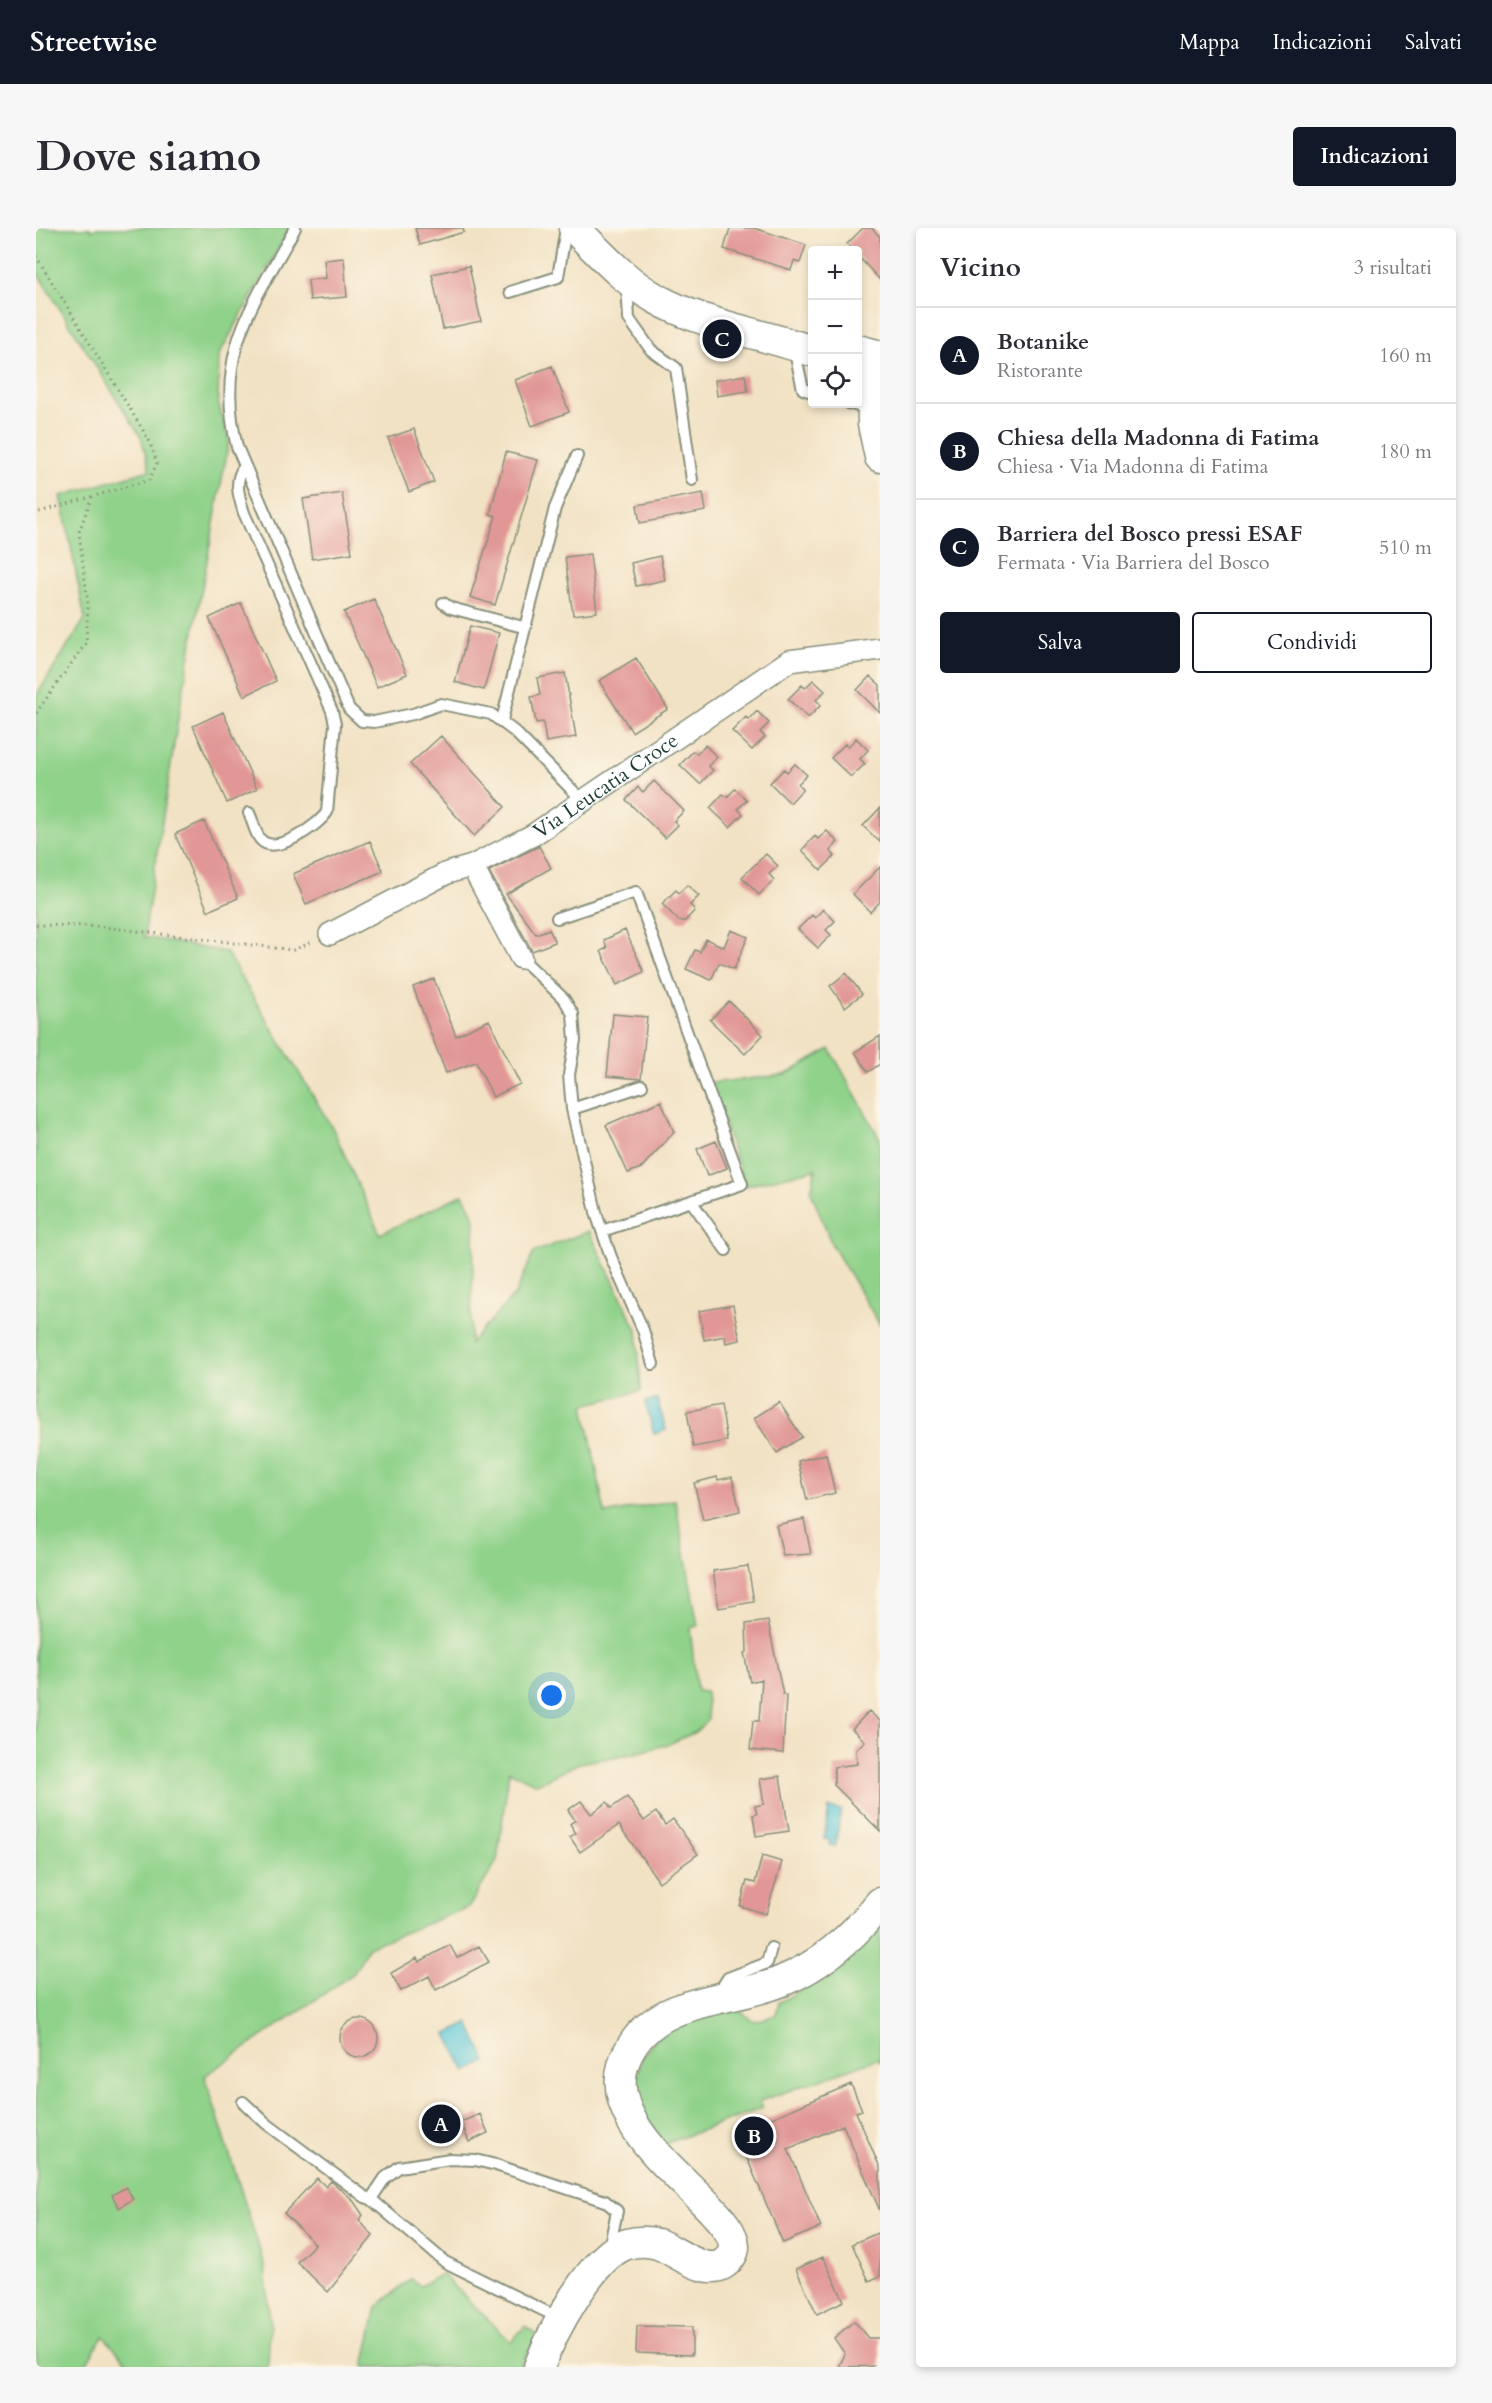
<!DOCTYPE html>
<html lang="it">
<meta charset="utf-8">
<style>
body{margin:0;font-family:Cardo,serif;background:#f7f7f7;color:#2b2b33}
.controls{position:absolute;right:18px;top:18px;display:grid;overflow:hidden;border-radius:6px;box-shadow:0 3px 9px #0003}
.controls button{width:54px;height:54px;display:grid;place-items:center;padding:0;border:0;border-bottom:2px solid #e1e1e2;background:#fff;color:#2b2b33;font:30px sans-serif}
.you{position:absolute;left:516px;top:1468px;width:21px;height:21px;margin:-15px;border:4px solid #fff;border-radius:50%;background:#1a73e8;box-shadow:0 0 0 9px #1a73e833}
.badge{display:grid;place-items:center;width:39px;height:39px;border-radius:50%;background:#111827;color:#fff;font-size:20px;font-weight:700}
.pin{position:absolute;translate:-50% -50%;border:3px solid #fff;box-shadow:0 2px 6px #0006}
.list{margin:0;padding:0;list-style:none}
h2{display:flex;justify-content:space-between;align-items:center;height:78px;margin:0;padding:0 24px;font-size:26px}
h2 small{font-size:20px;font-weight:400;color:#7c7c81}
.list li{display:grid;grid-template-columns:39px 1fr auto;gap:18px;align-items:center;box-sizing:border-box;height:96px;padding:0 24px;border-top:2px solid #e1e1e2}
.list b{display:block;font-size:22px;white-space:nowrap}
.list p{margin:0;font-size:20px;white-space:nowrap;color:#7c7c81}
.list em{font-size:20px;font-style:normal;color:#7c7c81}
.actions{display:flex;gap:12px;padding:18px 24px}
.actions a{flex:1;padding:14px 0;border:2px solid #111827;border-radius:6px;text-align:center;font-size:21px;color:#111827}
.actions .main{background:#111827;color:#fff}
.icon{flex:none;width:33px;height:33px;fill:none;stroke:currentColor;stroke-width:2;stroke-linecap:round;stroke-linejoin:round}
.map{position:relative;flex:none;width:844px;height:2139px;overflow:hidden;border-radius:6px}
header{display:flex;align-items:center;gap:36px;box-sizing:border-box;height:84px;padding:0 30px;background:#111827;color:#fff}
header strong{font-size:28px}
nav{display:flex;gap:33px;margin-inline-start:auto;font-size:21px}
.intro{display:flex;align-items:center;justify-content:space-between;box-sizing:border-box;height:144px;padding:0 36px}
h1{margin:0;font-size:42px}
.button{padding:15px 27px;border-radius:6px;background:#111827;color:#fff;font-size:21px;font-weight:700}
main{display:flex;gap:36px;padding:0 36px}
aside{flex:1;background:#fff;border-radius:6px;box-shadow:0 3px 9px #0003}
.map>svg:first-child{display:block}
.green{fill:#8fd28a;stroke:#57885f;stroke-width:1.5}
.water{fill:#5ec9d9;stroke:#3e8386;stroke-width:1.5}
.building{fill:#e19795}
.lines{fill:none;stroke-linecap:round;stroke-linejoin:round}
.lane-casing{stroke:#88907c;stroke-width:14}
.street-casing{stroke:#88907c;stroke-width:24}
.secondary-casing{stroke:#88907c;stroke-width:33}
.path{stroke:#88907c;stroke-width:3;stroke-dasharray:1.5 4.5;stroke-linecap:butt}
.lane{stroke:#fff;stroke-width:10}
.street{stroke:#fff;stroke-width:21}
.secondary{stroke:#fff;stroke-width:30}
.labels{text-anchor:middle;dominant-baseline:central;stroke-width:4.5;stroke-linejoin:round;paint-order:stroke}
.street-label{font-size:21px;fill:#1f3d34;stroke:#fcf5e5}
</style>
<header>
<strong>Streetwise</strong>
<nav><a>Mappa</a><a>Indicazioni</a><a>Salvati</a></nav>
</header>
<div class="intro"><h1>Dove siamo</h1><a class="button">Indicazioni</a></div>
<main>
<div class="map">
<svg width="844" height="2139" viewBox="0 0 844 2139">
<rect width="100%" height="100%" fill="#fcf5e5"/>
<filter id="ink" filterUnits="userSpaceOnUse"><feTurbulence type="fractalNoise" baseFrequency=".0167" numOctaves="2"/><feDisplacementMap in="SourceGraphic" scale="12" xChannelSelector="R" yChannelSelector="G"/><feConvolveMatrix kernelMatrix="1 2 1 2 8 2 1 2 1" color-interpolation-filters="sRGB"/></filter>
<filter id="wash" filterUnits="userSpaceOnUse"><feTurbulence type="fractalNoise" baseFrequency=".008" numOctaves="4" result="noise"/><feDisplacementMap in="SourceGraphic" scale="24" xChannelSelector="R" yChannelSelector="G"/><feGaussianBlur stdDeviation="1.35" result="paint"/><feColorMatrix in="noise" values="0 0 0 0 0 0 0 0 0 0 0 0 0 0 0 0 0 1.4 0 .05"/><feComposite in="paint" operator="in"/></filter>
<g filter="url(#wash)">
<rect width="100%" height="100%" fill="#f2e2c4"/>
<!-- green -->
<path class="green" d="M 0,0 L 54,0 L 56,3 L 61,0 L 254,0 L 183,127 L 182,174 L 193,213 L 143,485 L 108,709 L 190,724 L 297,901 L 344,1006 L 427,966 L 439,991 L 434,1115 L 480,1065 L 498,1024 L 553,1003 L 601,1102 L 605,1163 L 548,1177 L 569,1286 L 639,1272 L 662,1398 L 654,1400 L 661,1463 L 670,1464 L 672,1492 L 659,1504 L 633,1516 L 596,1526 L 543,1535 L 501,1556 L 473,1543 L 461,1633 L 433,1679 L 332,1719 L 318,1745 L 169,1848 L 229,2039 L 234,2095 L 232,2139 L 96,2139 L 67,2108 L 48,2139 L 0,2139 L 0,468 L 49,391 L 25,268 L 114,242 L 105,209 L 0,43 Z
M 794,821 L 844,911 L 844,1097 L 796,1017 L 775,963 L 780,941 L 709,958 L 674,855 L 749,847 Z
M 844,1696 L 844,1834 L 841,1831 L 724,1873 L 727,1880 L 628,1916 C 620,1904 608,1890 604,1876 C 592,1833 618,1802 658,1788 C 671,1783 690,1784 704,1783 L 718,1793 L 740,1787 L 743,1774 C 783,1754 816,1732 844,1696 Z
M 406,2046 L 475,2114 L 489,2098 L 502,2108 L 483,2139 L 328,2139 L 341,2079 L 375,2051 L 385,2058 Z"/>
<!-- water -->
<path class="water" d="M 621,1171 L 630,1202 L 618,1206 L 609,1174 Z
M 793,1580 L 805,1582 L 799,1619 L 793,1618 L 794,1612 L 788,1611 Z
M 433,1795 L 451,1834 L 430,1844 L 411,1806 Z"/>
<g id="blocks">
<!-- building -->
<path class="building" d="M 379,0 L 427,0 L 428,4 L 384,17 Z
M 694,0 L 718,0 L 770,17 L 764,35 L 758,33 L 755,42 L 688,21 Z
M 827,0 L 836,0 L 844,9 L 844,52 L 822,28 L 822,22 L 817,22 L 811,16 Z
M 308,30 L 311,69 L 274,72 L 272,52 L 290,50 L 288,32 Z
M 433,38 L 445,93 L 407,101 L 396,46 Z
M 516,138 L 533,184 L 496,198 L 479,152 Z
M 709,147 L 712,163 L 681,168 L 679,152 Z
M 378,201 L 398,254 L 373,264 L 352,210 Z
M 470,224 L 502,232 L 459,377 L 434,369 L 460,288 L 454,286 Z
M 306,265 L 316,325 L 276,331 L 267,271 Z
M 667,265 L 670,283 L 604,295 L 601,277 Z
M 554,326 L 561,384 L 537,387 L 529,329 Z
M 624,328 L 629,352 L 600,358 L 595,335 Z
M 338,371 L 371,446 L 341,459 L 308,384 Z
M 205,375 L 240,453 L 208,468 L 173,390 Z
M 434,398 L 463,405 L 448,462 L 419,454 Z
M 600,430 L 632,481 L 596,504 L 563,453 Z
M 529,445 L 540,509 L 510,514 L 507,494 L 500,495 L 495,469 L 504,467 L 501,450 Z
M 834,448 L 844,457 L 844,485 L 821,462 Z
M 777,452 L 789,463 L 780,472 L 785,477 L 772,490 L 752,471 L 766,457 L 769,460 Z
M 721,483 L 733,495 L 724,504 L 729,509 L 716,522 L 696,503 L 710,489 L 713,492 Z
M 187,484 L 221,561 L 191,575 L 157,498 Z
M 405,508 L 469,579 L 438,608 L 374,536 Z
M 820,510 L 832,522 L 824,531 L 829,536 L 815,549 L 795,530 L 809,516 L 812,519 Z
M 669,517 L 681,529 L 672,538 L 677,542 L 664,556 L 644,537 L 657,523 L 661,526 Z
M 759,536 L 771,547 L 762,556 L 767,561 L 754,575 L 734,555 L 748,541 L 751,544 Z
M 618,553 L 648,583 L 638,593 L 642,597 L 629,610 L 590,572 L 602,559 L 607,564 Z
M 699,561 L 711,572 L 702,581 L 707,586 L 694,599 L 674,580 L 687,566 L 691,569 Z
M 844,580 L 844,614 L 827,598 Z
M 168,593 L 202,670 L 172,683 L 139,606 Z
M 791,603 L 802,614 L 794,623 L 799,628 L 785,642 L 766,622 L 779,608 L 782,611 Z
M 334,613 L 347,643 L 270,676 L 257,646 Z
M 503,618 L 515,640 L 470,666 L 500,706 L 513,701 L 519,714 L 496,723 L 453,643 Z
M 730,626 L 742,638 L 733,646 L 738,652 L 723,667 L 706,649 Z
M 844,639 L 844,674 L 834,684 L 817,666 Z
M 651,657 L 663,668 L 654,677 L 659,682 L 649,693 L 643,693 L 626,676 L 640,662 L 643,665 Z
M 787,681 L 799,693 L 790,702 L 795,707 L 782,720 L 762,701 L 776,687 L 779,690 Z
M 589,702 L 608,744 L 581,757 L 565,723 L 571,720 L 568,712 Z
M 695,702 L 712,709 L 698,741 L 683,735 L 675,752 L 650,741 L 659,722 L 664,724 L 670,711 L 688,719 Z
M 810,745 L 826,766 L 809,779 L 794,758 Z
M 398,751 L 420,808 L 453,792 L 484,856 L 457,869 L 440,834 L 410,845 L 377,759 Z
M 693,773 L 727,807 L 709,826 L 674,792 Z
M 577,786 L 611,789 L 605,851 L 571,848 Z
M 844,808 L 844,836 L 832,844 L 819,824 Z
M 625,873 L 638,904 L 605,940 L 592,945 L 570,897 Z
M 680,913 L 691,940 L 671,948 L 661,921 Z
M 697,1077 L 704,1112 L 690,1115 L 689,1108 L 668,1112 L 663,1083 Z
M 743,1174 L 766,1209 L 741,1225 L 718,1190 Z
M 685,1177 L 691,1213 L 657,1219 L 651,1183 Z
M 790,1226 L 799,1265 L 771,1272 L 762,1233 Z
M 681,1249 L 682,1252 L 696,1249 L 704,1283 L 667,1292 L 658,1255 Z
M 768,1291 L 775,1326 L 747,1328 L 740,1297 Z
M 712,1338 L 718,1374 L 683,1380 L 677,1343 Z
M 732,1393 L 747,1467 L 750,1468 L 747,1525 L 714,1522 L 717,1493 L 723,1493 L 726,1451 L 714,1454 L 708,1425 L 711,1424 L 710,1396 Z
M 833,1483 L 844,1493 L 844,1603 L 798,1557 L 798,1539 L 821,1536 L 820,1522 L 829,1513 L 816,1501 Z
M 744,1548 L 753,1603 L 720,1608 L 717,1587 L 721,1586 L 719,1578 L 728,1576 L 724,1551 Z
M 591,1569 L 608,1593 L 620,1584 L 629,1597 L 637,1591 L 662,1626 L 623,1654 L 583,1597 L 544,1624 L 534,1609 L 540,1605 L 534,1596 L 539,1592 L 532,1582 L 545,1573 L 555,1586 L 571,1574 L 575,1580 Z
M 726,1628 L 746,1634 L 730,1686 L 704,1678 L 711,1653 L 719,1655 Z
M 414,1717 L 421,1730 L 443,1718 L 453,1734 L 400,1762 L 393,1748 L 365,1763 L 355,1745 L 381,1730 L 383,1734 Z
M304 1810a19 19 0 1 1 38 0a19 19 0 1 1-38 0Z
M 815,1856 L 826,1882 L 820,1884 L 844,1940 L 844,1983 L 807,1897 L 752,1921 L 785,1999 L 747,2015 L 699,1902 L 728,1890 L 729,1893 Z
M 408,1884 L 414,1899 L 400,1905 L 394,1889 Z
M 444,1886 L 452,1905 L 433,1914 L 425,1894 Z
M 281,1950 L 290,1959 L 295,1953 L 316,1971 L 327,1987 L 323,1992 L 337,2008 L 292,2064 L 261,2034 L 279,2016 L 248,1985 Z
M 90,1959 L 97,1971 L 83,1980 L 76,1967 Z
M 844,2004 L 844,2048 L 833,2053 L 816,2016 Z
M 787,2029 L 808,2073 L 781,2086 L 760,2041 Z
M 818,2093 L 832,2110 L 844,2110 L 844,2138 L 803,2139 L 809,2126 L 798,2110 Z
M 601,2098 L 656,2099 L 656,2127 L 600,2125 Z"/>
</g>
</g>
<g filter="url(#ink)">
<use href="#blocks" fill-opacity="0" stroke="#88907c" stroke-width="1.5"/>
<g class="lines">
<defs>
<path id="lane" d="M 259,0 C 216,79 178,124 201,219 L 313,481 L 326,493 L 338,494 L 377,486 L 405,476 L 455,486 L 479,504 L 547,573
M 591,57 L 593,91 L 615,122 L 640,140 L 656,252
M 474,64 L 522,49 L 530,0
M 758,120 L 767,161 L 776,164
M 814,176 L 834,181
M 209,238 C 197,252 203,269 208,285 L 296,483 L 299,496 L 291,584 C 283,597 239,628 225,612 C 219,606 217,593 213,585
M 407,375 L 415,380 L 487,399
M 466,492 L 519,280 L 541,228
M 521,690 L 600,664 L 706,956 L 566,1003
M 485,730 L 528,771 L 537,786 L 539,812 L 533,847 L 536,881 L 561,988 L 575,1029 L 607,1102 L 617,1136
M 536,881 L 606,858
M 655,973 L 690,1022
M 683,1764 L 692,1750 L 731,1735 L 735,1720
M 207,1874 L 231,1896 L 329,1969 L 335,1971 L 349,1950 L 363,1939 L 414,1931 L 439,1932 L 460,1937 L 569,1973 L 581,1983 L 573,2021
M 335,1971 L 409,2034 L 523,2090"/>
<g id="street">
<path d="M 436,638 L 485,730"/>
<path id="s1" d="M 294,706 L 411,645 L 436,638 L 497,607 L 753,433 L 844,421"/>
</g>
<path id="secondary" d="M 538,0 C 564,25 587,52 619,70 C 666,97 725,105 776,123
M 822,122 L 844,128
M 836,145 L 837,196 L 844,229
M 503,2139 C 515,2106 556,2027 591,2016 C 601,2013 612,2013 622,2016 C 642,2023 677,2056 695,2028 C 723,1985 538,1908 596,1818 C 627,1768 696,1774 746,1753 C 785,1737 818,1708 844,1675"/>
</defs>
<!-- lane casing -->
<use href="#lane" class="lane-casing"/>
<!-- street casing -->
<use href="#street" class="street-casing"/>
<!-- secondary casing -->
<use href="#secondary" class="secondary-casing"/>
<!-- path -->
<path class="path" d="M 0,28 L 113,212 L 121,235 L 113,252 L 0,285
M 0,485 L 50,415 L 52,376 L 43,304 L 56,268
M 0,697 L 59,698 L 257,722 L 276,714"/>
<!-- lane -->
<use href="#lane" class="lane"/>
<!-- street -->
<use href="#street" class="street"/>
<!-- secondary -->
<use href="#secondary" class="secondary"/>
</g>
</g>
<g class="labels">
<!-- street labels -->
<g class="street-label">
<text stroke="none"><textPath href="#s1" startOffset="314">Via Leucatia Croce</textPath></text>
</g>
</g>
</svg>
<div class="controls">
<button>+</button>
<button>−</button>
<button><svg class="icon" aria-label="locate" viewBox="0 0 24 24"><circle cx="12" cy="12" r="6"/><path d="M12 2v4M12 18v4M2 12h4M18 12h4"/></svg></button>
</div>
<div class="you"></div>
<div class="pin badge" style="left:405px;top:1896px">A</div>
<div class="pin badge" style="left:718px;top:1908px">B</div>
<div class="pin badge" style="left:686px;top:111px">C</div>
</div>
<aside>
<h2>Vicino<small>3 risultati</small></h2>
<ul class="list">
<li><span class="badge">A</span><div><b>Botanike</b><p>Ristorante</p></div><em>160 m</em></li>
<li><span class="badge">B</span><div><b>Chiesa della Madonna di Fatima</b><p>Chiesa · Via Madonna di Fatima</p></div><em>180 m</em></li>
<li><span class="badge">C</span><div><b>Barriera del Bosco pressi ESAF</b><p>Fermata · Via Barriera del Bosco</p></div><em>510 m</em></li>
</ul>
<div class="actions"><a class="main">Salva</a><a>Condividi</a></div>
</aside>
</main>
